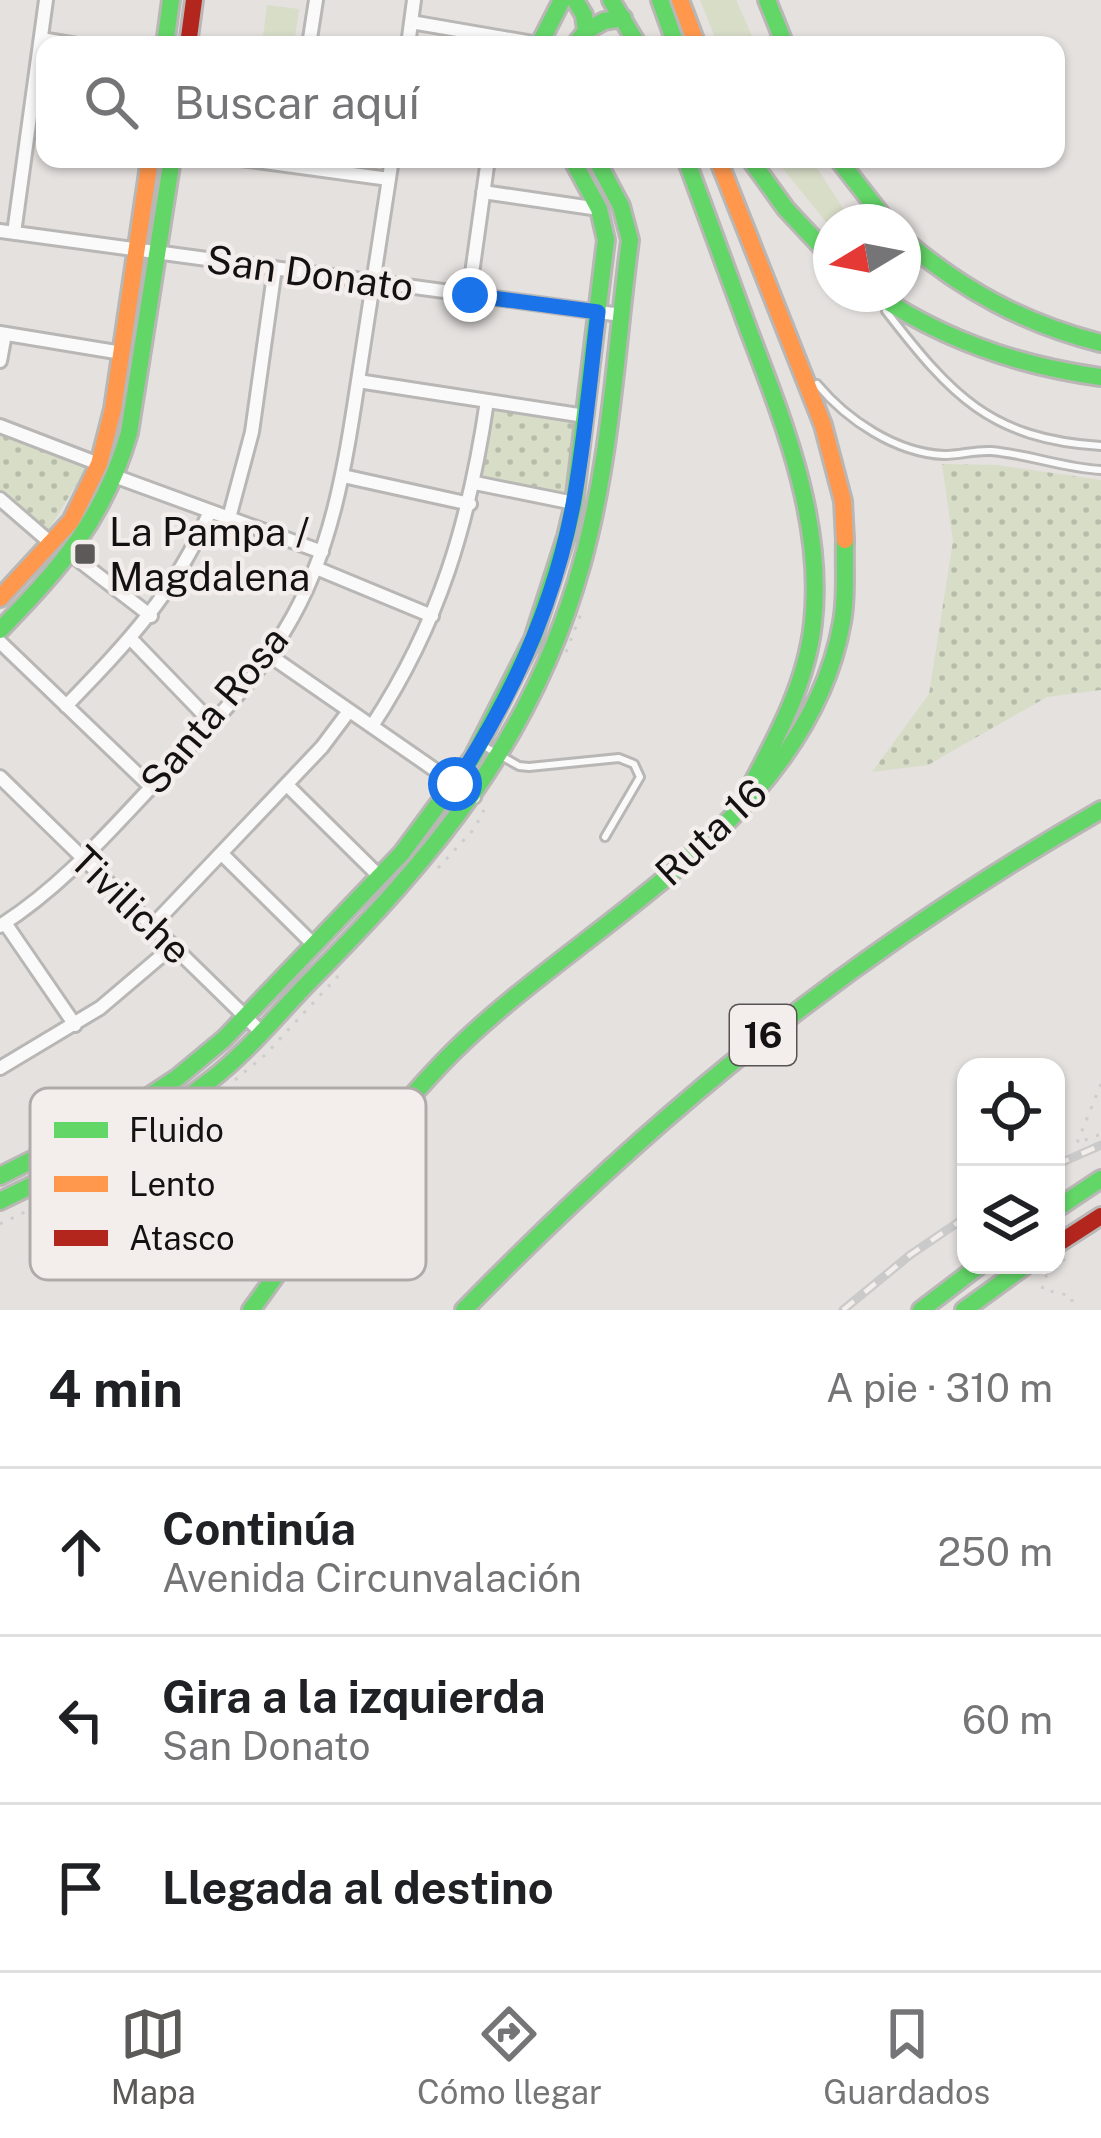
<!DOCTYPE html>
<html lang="es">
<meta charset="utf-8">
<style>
body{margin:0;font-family:"Public Sans",sans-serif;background:#f6f6f6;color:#202124}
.controls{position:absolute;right:36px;bottom:36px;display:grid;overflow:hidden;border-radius:24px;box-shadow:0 3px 9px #0004}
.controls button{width:108px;height:108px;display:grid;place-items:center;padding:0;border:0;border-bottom:3px solid #e0e0e0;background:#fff;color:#202124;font:60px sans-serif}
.compass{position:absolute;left:813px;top:204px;width:108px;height:108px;border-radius:50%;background:#fff;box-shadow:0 3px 9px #0004;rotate:260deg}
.stop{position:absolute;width:36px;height:36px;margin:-27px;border:9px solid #1a73e8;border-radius:50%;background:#fff}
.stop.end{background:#1a73e8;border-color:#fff;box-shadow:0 3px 12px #0008}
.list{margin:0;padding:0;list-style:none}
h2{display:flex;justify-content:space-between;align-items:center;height:156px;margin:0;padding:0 48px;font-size:51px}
h2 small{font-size:39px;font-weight:400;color:#757577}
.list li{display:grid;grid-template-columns:78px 1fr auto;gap:36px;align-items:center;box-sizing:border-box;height:168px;padding:0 48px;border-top:3px solid #e0e0e0}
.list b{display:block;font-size:45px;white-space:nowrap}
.list p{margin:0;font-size:39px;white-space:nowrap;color:#757577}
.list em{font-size:39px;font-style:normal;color:#757577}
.icon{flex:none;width:66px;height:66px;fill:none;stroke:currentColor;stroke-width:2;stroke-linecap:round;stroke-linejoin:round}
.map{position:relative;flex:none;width:1101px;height:1310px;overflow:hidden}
.search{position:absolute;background:#fff;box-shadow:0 3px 9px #0004;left:36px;right:36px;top:36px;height:132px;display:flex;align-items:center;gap:30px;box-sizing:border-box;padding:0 42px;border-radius:24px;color:#757577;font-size:45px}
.sheet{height:660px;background:#fff}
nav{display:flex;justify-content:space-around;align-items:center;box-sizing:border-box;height:168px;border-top:3px solid #e0e0e0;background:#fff;font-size:33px;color:#757577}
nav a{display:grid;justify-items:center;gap:6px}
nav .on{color:#5c5a59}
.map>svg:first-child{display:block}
.grass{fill:#d8ddc8}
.park{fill:url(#park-dots)}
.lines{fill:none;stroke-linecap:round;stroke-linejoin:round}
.lane-casing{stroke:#b9b7b5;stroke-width:12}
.street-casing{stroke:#b9b7b5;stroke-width:18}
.fast-casing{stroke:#b9b7b5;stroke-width:22}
.slow-casing{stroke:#b9b7b5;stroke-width:22}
.jam-casing{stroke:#b9b7b5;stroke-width:22}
.path{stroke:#cdcdcc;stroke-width:3;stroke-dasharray:3 9;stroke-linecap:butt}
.lane{stroke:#fbfafa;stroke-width:6}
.street{stroke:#fbfafa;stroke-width:12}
.fast{stroke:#63d668;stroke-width:16}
.slow{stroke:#ff974d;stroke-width:16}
.jam{stroke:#b3261e;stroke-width:16}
.rail-casing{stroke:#cacaca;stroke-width:9}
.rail{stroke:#f3edeb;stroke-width:4.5;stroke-dasharray:14;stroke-linecap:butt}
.route{stroke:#1a73e8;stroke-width:15}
.poi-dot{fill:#5c5a59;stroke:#f3edeb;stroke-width:4.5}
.labels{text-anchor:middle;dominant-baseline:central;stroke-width:9;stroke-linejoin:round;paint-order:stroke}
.shield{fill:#f3edeb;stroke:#565352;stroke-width:3}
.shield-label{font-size:36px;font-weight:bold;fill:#131111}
.street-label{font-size:39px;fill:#131111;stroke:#f3edeb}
.poi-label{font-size:39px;fill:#131111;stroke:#f3edeb;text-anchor:start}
.key{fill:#f3edeb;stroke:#b0abaa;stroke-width:3}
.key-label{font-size:33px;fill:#131111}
</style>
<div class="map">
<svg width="1101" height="1310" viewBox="0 0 1101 1310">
<defs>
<pattern id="park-dots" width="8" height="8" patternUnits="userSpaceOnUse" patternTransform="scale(3)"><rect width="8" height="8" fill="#d8ddc8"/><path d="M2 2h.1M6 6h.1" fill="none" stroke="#b8bdab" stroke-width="1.8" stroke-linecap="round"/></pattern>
</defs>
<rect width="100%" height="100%" fill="#e4e1df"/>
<!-- grass -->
<path class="grass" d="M 700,0 L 736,0 L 756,45 L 718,45 Z
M 267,5 L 299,9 L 294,45 L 262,45 Z
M 775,159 L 811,159 L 852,222 L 831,222 L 831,228 Z"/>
<!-- park -->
<path class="park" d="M 497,408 L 575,419 L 578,424 L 568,493 L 562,497 L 486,480 L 481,474 L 489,414 Z
M 0,431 L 88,465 L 48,531 L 0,490 Z
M 942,464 L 997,465 L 1101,480 L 1101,690 L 1047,697 L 928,765 L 872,772 L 929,694 L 953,541 Z"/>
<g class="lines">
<defs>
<path id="lane" d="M 886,311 C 951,395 990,439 1101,446
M 817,384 C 847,420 896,453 944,455 C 960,455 975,450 991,451 C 1028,454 1063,468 1101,470
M 482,745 L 519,766 L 529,767 L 619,758 L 634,764 L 640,777 L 605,837"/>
<path id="street" d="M 411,22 L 539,44
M 41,39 L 77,45
M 309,45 L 316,0
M 408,45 L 414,0
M 241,159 L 389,179
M 483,192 L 599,209
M 0,231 L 621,315
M 14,233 L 46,0
M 469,295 L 488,159
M 0,333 L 122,353
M 0,361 L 5,334
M 358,381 L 585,416
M 0,426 L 99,464
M 343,476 L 470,504
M 117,477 L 322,552
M 475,483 L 574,503
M 0,499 L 52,544
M 229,518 L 252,432 L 275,268
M 72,555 L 151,616
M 316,568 L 432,616
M 131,639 L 212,723
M 0,642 L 151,787
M 269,655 L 474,797
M 66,706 C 127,643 175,593 210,511
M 372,726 C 440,622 469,523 487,401
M 0,777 L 262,1033
M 287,785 L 380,877
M 222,854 L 315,946
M 5,923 L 75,1025
M 0,926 C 60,888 106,835 155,783 C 201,735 250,688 285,630 C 334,550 346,459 360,368 C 371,298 381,229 392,159
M 152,926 L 322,747 L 349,711
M 0,1068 L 100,1008 L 173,946"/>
<path id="fast" d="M 575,0 L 584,15 L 586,31 L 575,45
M 611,0 L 638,45
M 660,0 L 676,45
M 767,0 L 785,45
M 586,31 L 604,21 L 623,18
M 165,45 L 171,0
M 539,45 L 562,0
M 686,159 C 707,216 728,274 749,331 C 784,423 824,522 813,623 C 807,681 779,733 752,784
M 750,159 L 786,209 L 831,257
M 838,159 L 887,222
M 903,239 C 962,290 1025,324 1101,343
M 876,294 C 945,341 1019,366 1101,377
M 0,630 C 61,567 104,519 129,433 L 172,159
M 0,1176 L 116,1118 L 177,1078 L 224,1039 L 402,853 L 473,757 L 533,639 L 566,537 L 574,503 L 606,240 L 599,209 L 572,159
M 0,1201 C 73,1165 148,1131 212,1079 C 247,1052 277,1015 308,983 C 434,856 533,740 582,563 C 611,459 616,347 630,240 L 621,206 L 596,159
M 1056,1209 L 1101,1179
M 251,1310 C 315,1222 376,1129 453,1052 C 583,923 808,819 842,622 C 847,596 844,567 845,540
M 464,1310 C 662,1107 855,951 1101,810
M 921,1310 L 980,1265
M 964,1310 L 1026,1265"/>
<path id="slow" d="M 680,0 L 697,45
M 718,159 L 823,425 L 843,501 L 845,540
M 0,598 L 71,521 L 99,464 L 113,409 L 150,159"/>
<path id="jam" d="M 188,45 L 194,0
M 1056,1245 L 1101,1216"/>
</defs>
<!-- lane casing -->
<use href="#lane" class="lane-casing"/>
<!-- street casing -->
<use href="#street" class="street-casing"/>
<!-- fast casing -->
<use href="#fast" class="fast-casing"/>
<!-- slow casing -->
<use href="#slow" class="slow-casing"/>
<!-- jam casing -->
<use href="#jam" class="jam-casing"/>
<!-- path -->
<path class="path" d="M 566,652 L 582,611
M 438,868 L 474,829 L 484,810
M 235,1080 L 265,1055 L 338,976
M 1101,1084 L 1077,1143 L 1101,1134
M 0,1224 L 149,1152 L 214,1097
M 1065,1259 L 1046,1276 L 1042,1289 L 1071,1296 L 1074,1310"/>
<!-- lane -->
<use href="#lane" class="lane"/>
<!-- street -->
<use href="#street" class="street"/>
<!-- fast -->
<use href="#fast" class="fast"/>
<!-- slow -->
<use href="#slow" class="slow"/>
<!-- jam -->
<use href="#jam" class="jam"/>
<defs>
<path id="rail" d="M 1056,1165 L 1101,1145
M 843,1310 L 910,1255 L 966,1217"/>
</defs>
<!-- rail casing -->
<use href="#rail" class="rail-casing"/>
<!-- rail -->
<use href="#rail" class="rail"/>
</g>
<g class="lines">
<!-- route -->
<path class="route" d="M 455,784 C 511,699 554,605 573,505 C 585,441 590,376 598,312 L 470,295"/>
</g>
<!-- markers -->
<rect class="poi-dot" x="73" y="542" width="24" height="24" rx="6"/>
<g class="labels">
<!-- shield labels -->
<rect class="shield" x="730" y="1005" width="66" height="60" rx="9"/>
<g class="shield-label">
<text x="763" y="1035">16</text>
</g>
<!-- street labels -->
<g class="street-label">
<text transform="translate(310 273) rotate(8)">San Donato</text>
<text transform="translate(214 710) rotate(-50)">Santa Rosa</text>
<text transform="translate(711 832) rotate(-43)">Ruta 16</text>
<text transform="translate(131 905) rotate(44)">Tiviliche</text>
</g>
<!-- poi labels -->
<g class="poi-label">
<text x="109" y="532">La Pampa /<tspan x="109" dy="45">Magdalena</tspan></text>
</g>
</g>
<!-- legend -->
<rect x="30" y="1088" width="396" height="192" rx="18" class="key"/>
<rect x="54" y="1122" width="54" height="16" fill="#63d668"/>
<rect x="54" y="1176" width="54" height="16" fill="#ff974d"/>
<rect x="54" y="1230" width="54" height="16" fill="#b3261e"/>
<g class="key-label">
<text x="129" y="1142">Fluido</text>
<text x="129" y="1196">Lento</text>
<text x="129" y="1250">Atasco</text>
</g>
</svg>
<div class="controls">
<button><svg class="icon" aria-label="locate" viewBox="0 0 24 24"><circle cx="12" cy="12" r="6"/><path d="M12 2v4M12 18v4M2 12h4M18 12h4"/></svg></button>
<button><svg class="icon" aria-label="layers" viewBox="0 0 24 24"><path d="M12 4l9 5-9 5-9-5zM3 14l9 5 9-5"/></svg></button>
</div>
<svg class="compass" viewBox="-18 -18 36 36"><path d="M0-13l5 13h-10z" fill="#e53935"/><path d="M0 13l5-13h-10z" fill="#757577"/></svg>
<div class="stop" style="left:455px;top:784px"></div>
<div class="stop end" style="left:470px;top:295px"></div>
<div class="search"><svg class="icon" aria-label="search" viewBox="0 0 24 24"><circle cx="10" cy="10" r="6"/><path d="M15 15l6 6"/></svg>Buscar aquí</div>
</div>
<section class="sheet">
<h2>4 min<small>A pie · 310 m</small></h2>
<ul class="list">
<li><svg class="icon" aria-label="ahead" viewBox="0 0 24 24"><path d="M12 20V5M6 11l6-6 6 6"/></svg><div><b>Continúa</b><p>Avenida Circunvalación</p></div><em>250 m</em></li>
<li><svg class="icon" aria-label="left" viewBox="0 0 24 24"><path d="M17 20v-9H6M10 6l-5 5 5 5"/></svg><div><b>Gira a la izquierda</b><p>San Donato</p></div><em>60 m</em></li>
<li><svg class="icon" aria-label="arrive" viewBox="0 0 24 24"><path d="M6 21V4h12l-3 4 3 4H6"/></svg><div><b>Llegada al destino</b></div></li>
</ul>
</section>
<nav>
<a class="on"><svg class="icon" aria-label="map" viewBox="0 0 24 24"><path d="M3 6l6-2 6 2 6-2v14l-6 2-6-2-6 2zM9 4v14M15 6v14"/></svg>Mapa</a>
<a><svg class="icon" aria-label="directions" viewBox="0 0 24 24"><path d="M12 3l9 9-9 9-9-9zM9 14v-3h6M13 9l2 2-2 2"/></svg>Cómo llegar</a>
<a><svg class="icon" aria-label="saved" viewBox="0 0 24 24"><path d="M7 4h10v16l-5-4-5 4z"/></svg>Guardados</a>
</nav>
